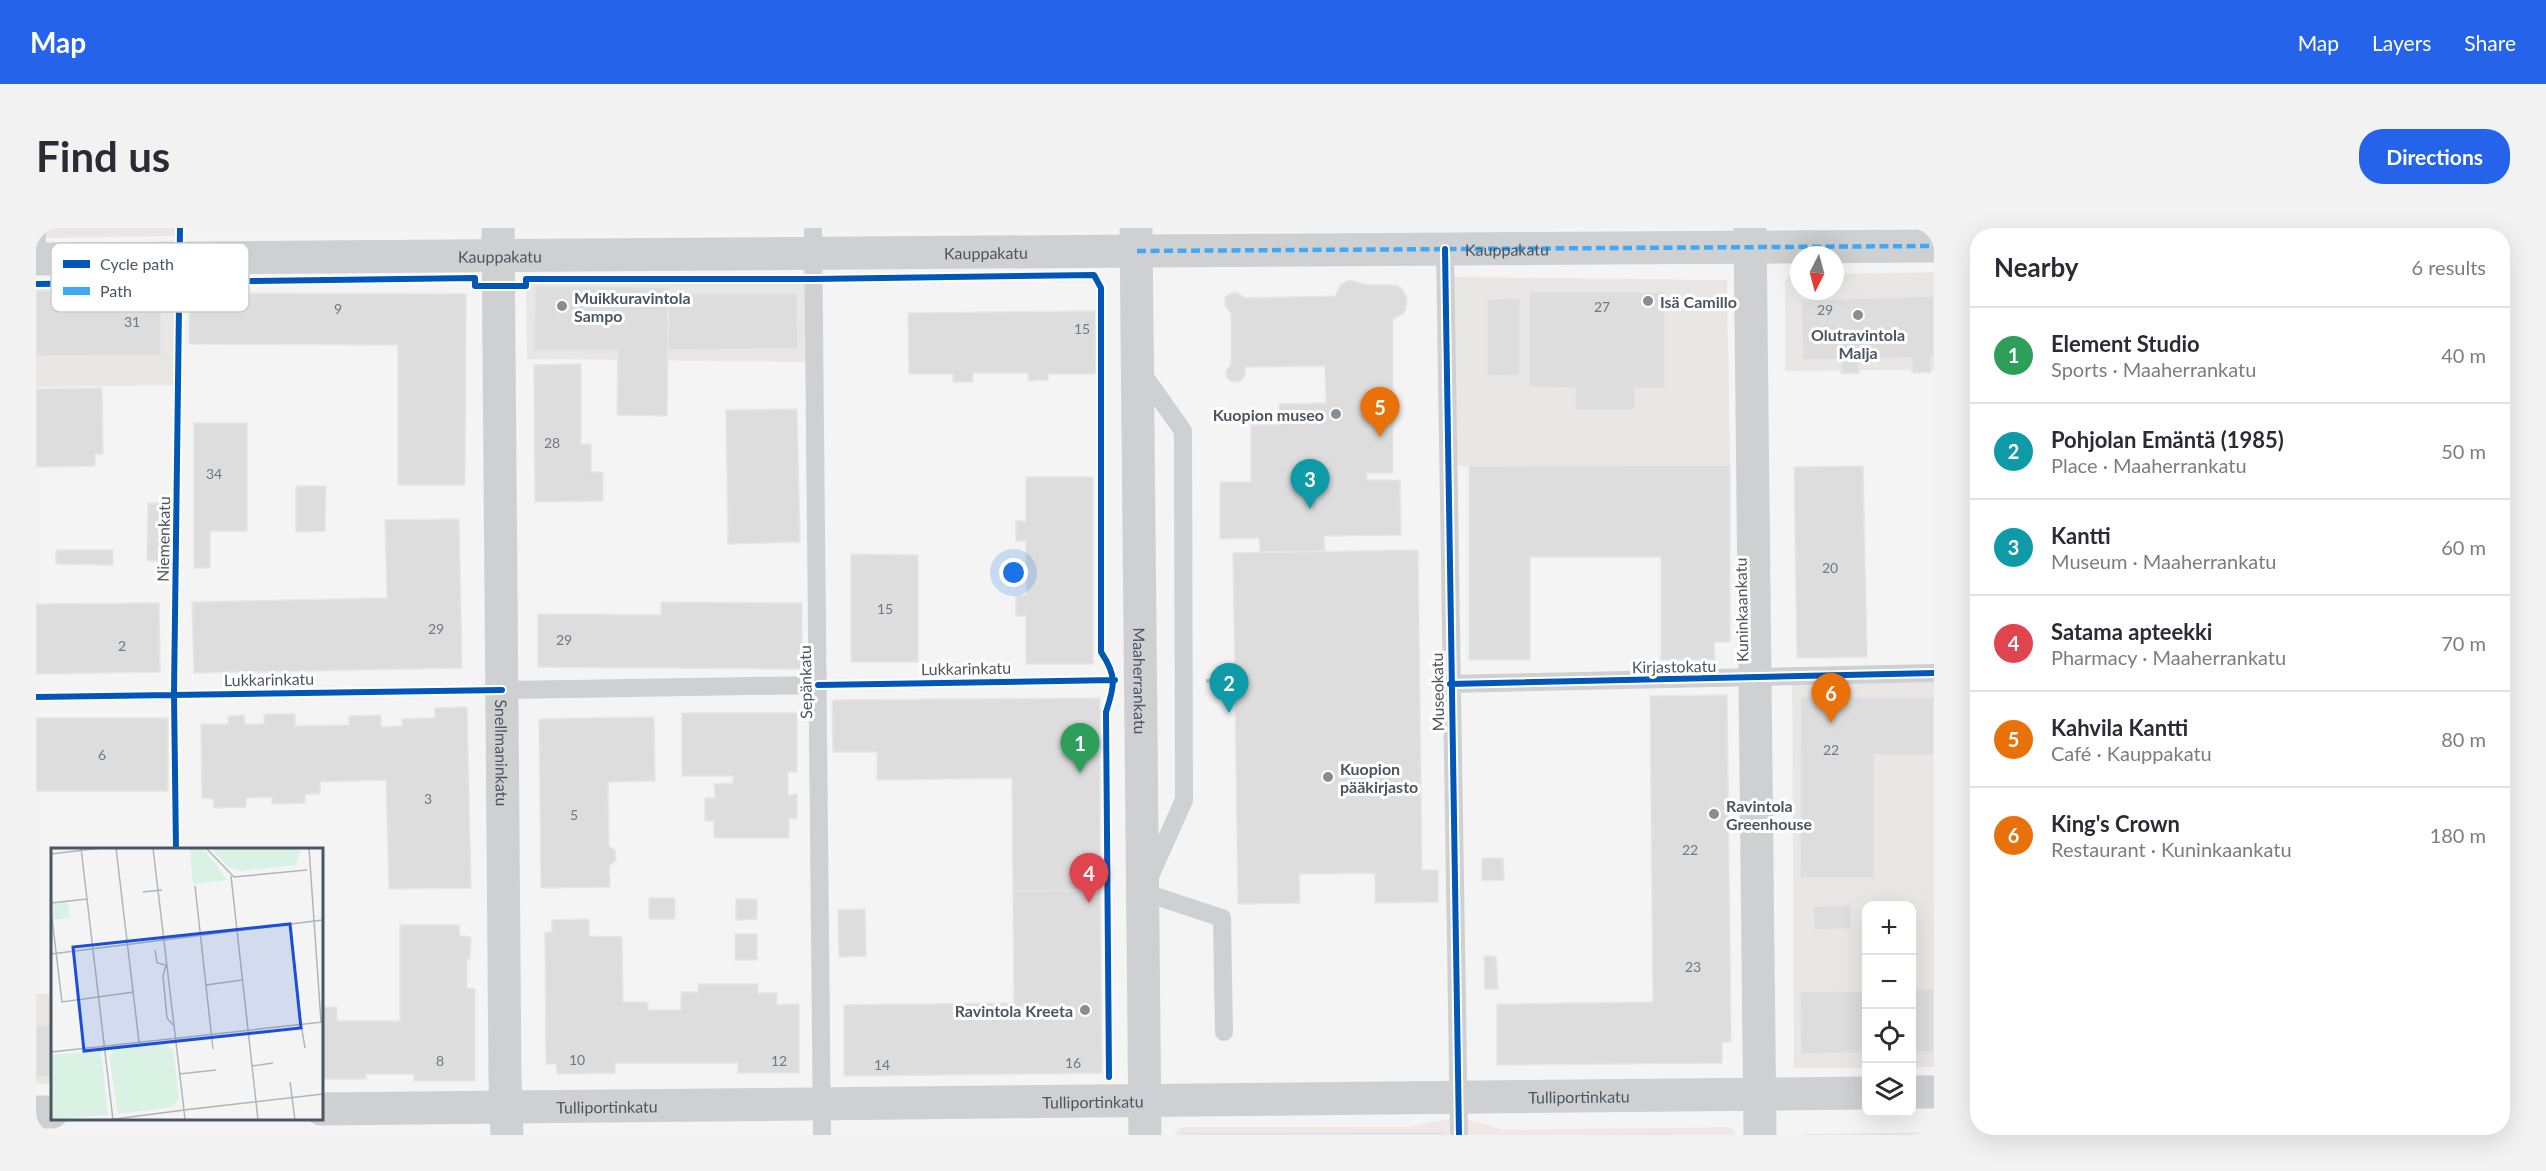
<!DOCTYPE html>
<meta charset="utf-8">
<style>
body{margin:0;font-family:Lato,sans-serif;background:#f2f2f3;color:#2b2b33}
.controls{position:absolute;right:18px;bottom:18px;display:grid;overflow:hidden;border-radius:12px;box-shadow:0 6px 24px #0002}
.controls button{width:54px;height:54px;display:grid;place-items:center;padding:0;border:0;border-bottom:2px solid #e1e1e2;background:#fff;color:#2b2b33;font:30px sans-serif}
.compass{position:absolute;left:1754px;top:18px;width:54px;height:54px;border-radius:50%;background:#fff;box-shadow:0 6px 24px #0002;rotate:186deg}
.you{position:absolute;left:978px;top:345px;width:21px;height:21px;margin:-15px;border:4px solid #fff;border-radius:50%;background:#1a73e8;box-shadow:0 0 0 9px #1a73e833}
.badge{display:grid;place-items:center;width:39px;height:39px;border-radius:50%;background:#2563eb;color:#fff;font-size:20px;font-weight:700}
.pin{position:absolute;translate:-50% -50px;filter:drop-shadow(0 2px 3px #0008)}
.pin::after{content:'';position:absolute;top:32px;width:21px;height:18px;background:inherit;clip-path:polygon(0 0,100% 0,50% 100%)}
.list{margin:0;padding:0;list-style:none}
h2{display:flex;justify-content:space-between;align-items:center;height:78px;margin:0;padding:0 24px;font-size:26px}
h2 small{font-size:20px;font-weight:400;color:#7c7c81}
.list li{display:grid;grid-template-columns:39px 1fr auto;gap:18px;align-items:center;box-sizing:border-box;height:96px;padding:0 24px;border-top:2px solid #e1e1e2}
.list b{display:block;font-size:22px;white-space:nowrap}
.list p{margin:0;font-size:20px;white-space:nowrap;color:#7c7c81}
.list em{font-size:20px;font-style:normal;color:#7c7c81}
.icon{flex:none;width:33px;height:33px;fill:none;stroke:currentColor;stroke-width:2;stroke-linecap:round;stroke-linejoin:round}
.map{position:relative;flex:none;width:1898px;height:907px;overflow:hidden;border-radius:24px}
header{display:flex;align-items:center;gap:36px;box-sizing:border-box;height:84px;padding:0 30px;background:#2563eb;color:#fff}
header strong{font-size:28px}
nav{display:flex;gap:33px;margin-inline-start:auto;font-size:21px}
.intro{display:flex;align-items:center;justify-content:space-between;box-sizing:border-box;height:144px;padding:0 36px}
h1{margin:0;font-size:42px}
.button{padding:15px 27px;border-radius:24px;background:#2563eb;color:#fff;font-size:21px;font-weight:700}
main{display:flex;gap:36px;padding:0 36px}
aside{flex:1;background:#fff;border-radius:24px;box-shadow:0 6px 24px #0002}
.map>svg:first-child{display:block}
.commercial{fill:#e8e7e3}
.medical{fill:#f1e7e6}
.building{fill:#ddddde;stroke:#e5e6e7;stroke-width:1.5}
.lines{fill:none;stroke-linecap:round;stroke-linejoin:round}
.path{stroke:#bcc7c4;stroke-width:4;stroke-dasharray:4.5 3;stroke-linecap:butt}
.service{stroke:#ced0d2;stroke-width:18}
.minor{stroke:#ced0d2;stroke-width:33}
.tertiary{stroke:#ced0d2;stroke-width:33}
.secondary{stroke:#ced0d4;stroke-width:33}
.quiet{stroke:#3fa9f5;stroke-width:4.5;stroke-dasharray:9 4.5;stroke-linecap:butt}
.cycleway-casing{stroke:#fff;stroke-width:10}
.cycleway{stroke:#0057b8;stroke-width:6}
.poi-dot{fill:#868d94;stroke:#fff;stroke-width:2}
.labels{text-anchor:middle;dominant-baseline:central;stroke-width:6;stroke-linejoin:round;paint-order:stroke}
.number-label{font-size:14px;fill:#707881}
.street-label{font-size:16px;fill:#4a5661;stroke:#fff}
.poi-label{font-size:16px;font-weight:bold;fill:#4a5661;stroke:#fff;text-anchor:start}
.inset-road{fill:none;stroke:#b0b5b9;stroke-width:1.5}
.view{fill:#1d4ed8;fill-opacity:0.15;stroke:#1d4ed8;stroke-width:3}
.inset-edge{fill:none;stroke:#4a5661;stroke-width:3}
.key{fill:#fff;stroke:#c9ccd0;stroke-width:1.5}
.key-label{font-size:16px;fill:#4a5661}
</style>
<header>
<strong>Map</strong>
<nav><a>Map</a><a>Layers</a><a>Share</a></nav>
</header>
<div class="intro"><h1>Find us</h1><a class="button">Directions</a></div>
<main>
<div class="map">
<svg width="1898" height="907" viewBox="0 0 1898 907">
<rect width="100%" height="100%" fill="#f4f4f4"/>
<!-- commercial -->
<path class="commercial" d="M 0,0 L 144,0 L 144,8 L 0,10 Z
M 1898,44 L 1898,142 L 1749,143 L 1749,54 L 1754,47 L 1763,47 L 1763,63 L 1799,63 L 1799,46 Z
M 1418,49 L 1691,52 L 1694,237 L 1419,238 Z
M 490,51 L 778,51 L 779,134 L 491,131 Z
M 144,54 L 143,157 L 0,159 L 0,56 Z
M 1898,445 L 1898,839 L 1876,839 L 1876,678 L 1830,678 L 1830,840 L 1758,840 L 1756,448 Z
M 0,766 L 16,766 L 16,856 L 0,856 Z"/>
<!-- medical -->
<path class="medical" d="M 1422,889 L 1468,902 L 1693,899 L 1699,904 L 1699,907 L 1138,907 L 1145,899 L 1372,899 Z"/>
<!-- building -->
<path class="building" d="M 1314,52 L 1332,57 L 1360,57 L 1367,62 L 1371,71 L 1370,81 L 1367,86 L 1357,91 L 1357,245 L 1331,245 L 1331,252 L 1364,252 L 1365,307 L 1288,308 L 1289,323 L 1224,324 L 1223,310 L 1184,311 L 1184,254 L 1215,254 L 1215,197 L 1244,197 L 1243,176 L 1290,175 L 1289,138 L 1209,139 L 1209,147 L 1205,153 L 1197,154 L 1191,150 L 1190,143 L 1195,137 L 1195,85 L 1189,78 L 1189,70 L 1192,67 L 1200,64 L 1209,70 L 1299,68 L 1305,56 Z
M 499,58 L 633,59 L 631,188 L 581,187 L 582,123 L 498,123 Z
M 125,62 L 125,127 L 0,128 L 0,63 Z
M 1493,64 L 1629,64 L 1629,160 L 1599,160 L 1599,182 L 1539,182 L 1539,160 L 1493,159 Z
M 153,65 L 430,66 L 429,257 L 362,257 L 362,117 L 153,116 Z
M 761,65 L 762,121 L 632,122 L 632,66 Z
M 1898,68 L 1898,129 L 1894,129 L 1895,144 L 1876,145 L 1876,130 L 1822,131 L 1823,145 L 1805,146 L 1805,131 L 1767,132 L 1765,72 Z
M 1484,70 L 1484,147 L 1451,148 L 1451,71 Z
M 1059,83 L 1060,146 L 1012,146 L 1012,152 L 992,153 L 992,145 L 937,145 L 937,154 L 917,154 L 917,146 L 873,146 L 872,85 Z
M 545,136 L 545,216 L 555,216 L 555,244 L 567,244 L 567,273 L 499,274 L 498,137 Z
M 66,160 L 67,226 L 59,226 L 59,238 L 0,239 L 0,161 Z
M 761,181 L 764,314 L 692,316 L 690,182 Z
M 158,195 L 211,195 L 211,303 L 174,303 L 174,340 L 158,340 Z
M 1694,237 L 1694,414 L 1678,414 L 1679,432 L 1625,432 L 1625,329 L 1494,329 L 1494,432 L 1433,432 L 1433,238 Z
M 1827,238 L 1831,429 L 1761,430 L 1758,239 Z
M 990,249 L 1057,249 L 1057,436 L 990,436 L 990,388 L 980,388 L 980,367 L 990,367 L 990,313 L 980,313 L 980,293 L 990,293 Z
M 260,258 L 290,258 L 289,303 L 260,304 Z
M 112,275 L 131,275 L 131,333 L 111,333 Z
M 423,291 L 426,440 L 158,445 L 156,374 L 351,370 L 349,292 Z
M 20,322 L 77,322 L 77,337 L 20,336 Z
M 1382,322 L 1386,642 L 1402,642 L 1402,674 L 1339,675 L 1339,645 L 1263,646 L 1264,675 L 1202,676 L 1197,325 Z
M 815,326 L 882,327 L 882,434 L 815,434 Z
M 625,374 L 766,375 L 766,441 L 502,439 L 502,386 L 625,387 Z
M 123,375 L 124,444 L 0,446 L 0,376 Z
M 1691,467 L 1695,814 L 1686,814 L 1686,835 L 1461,837 L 1461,776 L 1617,774 L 1614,468 Z
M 1765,469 L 1898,469 L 1898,527 L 1838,527 L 1838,650 L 1764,650 Z
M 1064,470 L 1064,662 L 977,663 L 976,550 L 841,552 L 841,524 L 797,524 L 796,472 Z
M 431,479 L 435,660 L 353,661 L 350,552 L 284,554 L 284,566 L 269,566 L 269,575 L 236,576 L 236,569 L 210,570 L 210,579 L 178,580 L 177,571 L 166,570 L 165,496 L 192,496 L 192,488 L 208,487 L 209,496 L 228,496 L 228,486 L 259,486 L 259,498 L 313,497 L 313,488 L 345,487 L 345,499 L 366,498 L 366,491 L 399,490 L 399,480 Z
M 646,485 L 761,485 L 761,544 L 752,544 L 752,567 L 761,566 L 761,591 L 753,590 L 753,610 L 678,610 L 678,593 L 669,593 L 669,570 L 679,570 L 678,556 L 697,555 L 697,548 L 646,548 Z
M 618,489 L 619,553 L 572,554 L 573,618 L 579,622 L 580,632 L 573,638 L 574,659 L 505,660 L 503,491 Z
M 0,490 L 132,490 L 132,563 L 0,563 Z
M 1446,630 L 1467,630 L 1468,652 L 1446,653 Z
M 1064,662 L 1066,845 L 808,848 L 808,777 L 978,775 L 977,663 Z
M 613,670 L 639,670 L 639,691 L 613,691 Z
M 700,671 L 721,671 L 721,691 L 700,692 Z
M 1815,677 L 1815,701 L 1778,702 L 1777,678 Z
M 829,681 L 830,728 L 803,729 L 802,682 Z
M 553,691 L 553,708 L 586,709 L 587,774 L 612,774 L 612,782 L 645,782 L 645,764 L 662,764 L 662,756 L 722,756 L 722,765 L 741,765 L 741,777 L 763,776 L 763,845 L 702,845 L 702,835 L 579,835 L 579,845 L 521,846 L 520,836 L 510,836 L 509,705 L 516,704 L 516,692 Z
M 364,697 L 423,697 L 424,708 L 435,709 L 434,731 L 431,731 L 431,760 L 439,761 L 439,853 L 378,853 L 378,846 L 330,846 L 330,851 L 285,851 L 285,779 L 301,779 L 301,793 L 364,793 Z
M 699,706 L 721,706 L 721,732 L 699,732 Z
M 1448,728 L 1460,728 L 1462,761 L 1449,761 Z
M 1898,761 L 1898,824 L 1876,824 L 1876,762 Z
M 1830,763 L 1830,825 L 1765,826 L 1764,764 Z
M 0,797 L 16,797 L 16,849 L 0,849 Z
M 1406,904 L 1406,907 L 1145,907 L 1145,905 Z
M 1894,905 L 1894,907 L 1765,907 Z
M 1635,906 L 1635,907 L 1550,907 Z"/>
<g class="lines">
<!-- path -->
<path class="path" d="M 1170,453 L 1199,453"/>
<!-- service -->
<path class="service" d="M 1,0 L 1,31
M 777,0 L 786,907
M 1409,21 L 1423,907
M 1104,142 L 1147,203 L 1148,572 L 1107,664 L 1186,690 L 1188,804
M 1414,456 L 1898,445
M 466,462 L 782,457"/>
<!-- minor -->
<g class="minor">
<path id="s1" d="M 462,0 L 469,851 L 471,907"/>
<path d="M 1714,0 L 1724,907"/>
<path id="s2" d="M 1101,23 L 1898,18"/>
</g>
<!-- tertiary -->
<g class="tertiary">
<path id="s3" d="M 0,31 L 1101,23"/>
<path d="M 1876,864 L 1898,864"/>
<path id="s4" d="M 285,881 L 1830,865"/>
<path d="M 0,884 L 16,884"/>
</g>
<!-- secondary -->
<path class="secondary" id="s5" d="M 1100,0 L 1109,907"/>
<!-- quiet -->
<path class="quiet" d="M 1101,23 L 1898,18"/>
<defs>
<path id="cycleway" d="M 1409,21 L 1423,907
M 0,56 L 439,50 L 439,58 L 490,58 L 490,51 L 778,51 L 1058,47 L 1065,60 L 1065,424 C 1081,448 1079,457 1070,484 L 1073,849
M 1414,456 L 1898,445
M 782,457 L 1079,452
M 0,469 L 466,462
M 140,622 L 138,466 L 144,0"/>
</defs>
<!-- cycleway casing -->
<use href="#cycleway" class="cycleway-casing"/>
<!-- cycleway -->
<use href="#cycleway" class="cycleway"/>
</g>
<!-- markers -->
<g class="poi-dot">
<circle cx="1612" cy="73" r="6"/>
<circle cx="526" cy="78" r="6"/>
<circle cx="1822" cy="87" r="6"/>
<circle cx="1300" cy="186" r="6"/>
<circle cx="1292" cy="549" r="6"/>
<circle cx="1678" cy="586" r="6"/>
<circle cx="1049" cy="782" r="6"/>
</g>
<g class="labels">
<!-- number labels -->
<g class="number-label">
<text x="1566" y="78">27</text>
<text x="302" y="80">9</text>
<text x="1789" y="81">29</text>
<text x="96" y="93">31</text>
<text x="1046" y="100">15</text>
<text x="516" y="214">28</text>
<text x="178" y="245">34</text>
<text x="1794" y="339">20</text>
<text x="849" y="380">15</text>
<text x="400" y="400">29</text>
<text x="528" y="411">29</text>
<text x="86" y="417">2</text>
<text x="1795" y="521">22</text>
<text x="66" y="526">6</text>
<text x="392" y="570">3</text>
<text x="538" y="586">5</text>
<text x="1654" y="621">22</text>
<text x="1657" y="738">23</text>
<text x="541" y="831">10</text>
<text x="404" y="832">8</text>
<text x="743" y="832">12</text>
<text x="1037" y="834">16</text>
<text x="846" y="836">14</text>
</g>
<!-- street labels -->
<g class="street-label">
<text stroke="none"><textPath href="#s2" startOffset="370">Kauppakatu</textPath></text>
<text stroke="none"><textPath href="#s3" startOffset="950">Kauppakatu</textPath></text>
<text stroke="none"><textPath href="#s3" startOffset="464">Kauppakatu</textPath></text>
<text transform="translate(127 311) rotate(-89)">Niemenkatu</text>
<text transform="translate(1705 382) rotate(-91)">Kuninkaankatu</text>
<text transform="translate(1638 438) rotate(-1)">Kirjastokatu</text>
<text transform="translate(930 440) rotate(-1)">Lukkarinkatu</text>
<text transform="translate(233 451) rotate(-1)">Lukkarinkatu</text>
<text stroke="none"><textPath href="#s5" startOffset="453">Maaherrankatu</textPath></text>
<text transform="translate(769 454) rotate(-91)">Sepänkatu</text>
<text transform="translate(1401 464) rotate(-91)">Museokatu</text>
<text stroke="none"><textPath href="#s1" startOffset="525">Snellmaninkatu</textPath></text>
<text stroke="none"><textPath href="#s4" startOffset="1258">Tulliportinkatu</textPath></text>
<text stroke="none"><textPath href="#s4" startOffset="772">Tulliportinkatu</textPath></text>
<text stroke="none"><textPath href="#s4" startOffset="286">Tulliportinkatu</textPath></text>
</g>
<!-- poi labels -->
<g class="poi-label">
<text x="538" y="69">Muikkuravintola<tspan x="538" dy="18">Sampo</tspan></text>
<text x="1624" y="73">Isä Camillo</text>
<text x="1822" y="106" text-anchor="middle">Olutravintola<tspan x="1822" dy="18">Malja</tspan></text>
<text x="1288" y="186" text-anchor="end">Kuopion museo</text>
<text x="1304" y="540">Kuopion<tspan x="1304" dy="18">pääkirjasto</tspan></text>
<text x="1690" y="577">Ravintola<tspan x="1690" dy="18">Greenhouse</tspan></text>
<text x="1037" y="782" text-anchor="end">Ravintola Kreeta</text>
</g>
</g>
<!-- overview -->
<g transform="translate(15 620)">
<rect width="272" height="272" fill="#f4f4f4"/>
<path d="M 139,0 L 152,0 L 176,32 L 142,36 ZM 160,0 L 250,0 L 245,17 L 189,23 L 177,19 ZM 17,53 L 19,70 L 1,72 L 0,55 ZM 114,196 L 122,202 L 128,251 L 121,259 L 67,266 L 58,209 L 63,202 ZM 50,203 L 57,267 L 0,271 L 0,207 Z" fill="#d9f2e3"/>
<path class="inset-road" d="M 30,0 L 62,272M 65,0 L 88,194M 155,0 L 183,29 L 256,22M 258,0 L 270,174M 0,6 L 50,0M 180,28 L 207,272M 144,38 L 162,201M 92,44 L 111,42M 0,55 L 36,51M 0,62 L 11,154 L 83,144M 104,102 L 106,115 L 115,117 L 112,128 L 116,170 L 122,177M 0,106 L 272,72M 155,137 L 191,132M 250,176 L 254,200M 0,204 L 272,174M 201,218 L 222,215M 128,226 L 165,222M 239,234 L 244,272M 56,272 L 133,262 L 102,0M 134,272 L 133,262 L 272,246"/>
<path class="view" d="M 239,76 L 250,180 L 33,203 L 22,99 Z"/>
<rect width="272" height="272" class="inset-edge"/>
</g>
<!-- legend -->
<rect x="15" y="15" width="198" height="69" rx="9" class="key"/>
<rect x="27" y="32" width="27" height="8" fill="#0057b8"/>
<rect x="27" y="59" width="27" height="8" fill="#3fa9f5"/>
<g class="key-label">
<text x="64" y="42">Cycle path</text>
<text x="64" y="69">Path</text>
</g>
</svg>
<div class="controls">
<button>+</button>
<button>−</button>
<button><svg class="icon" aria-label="locate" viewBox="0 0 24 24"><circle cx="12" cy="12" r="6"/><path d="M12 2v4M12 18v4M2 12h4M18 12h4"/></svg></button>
<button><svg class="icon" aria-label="layers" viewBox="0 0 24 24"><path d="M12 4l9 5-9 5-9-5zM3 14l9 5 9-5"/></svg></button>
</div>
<svg class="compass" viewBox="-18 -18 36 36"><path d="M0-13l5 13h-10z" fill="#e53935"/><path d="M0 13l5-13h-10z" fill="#7c7c81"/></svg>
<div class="you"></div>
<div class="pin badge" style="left:1044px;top:545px;background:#2e9e5b">1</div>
<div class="pin badge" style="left:1193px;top:485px;background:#0f9aa8">2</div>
<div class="pin badge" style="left:1274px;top:281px;background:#0f9aa8">3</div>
<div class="pin badge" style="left:1053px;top:675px;background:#e0444e">4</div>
<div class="pin badge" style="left:1344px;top:209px;background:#e8710a">5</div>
<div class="pin badge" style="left:1795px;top:495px;background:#e8710a">6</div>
</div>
<aside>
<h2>Nearby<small>6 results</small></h2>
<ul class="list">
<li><span class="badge" style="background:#2e9e5b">1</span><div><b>Element Studio</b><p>Sports · Maaherrankatu</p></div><em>40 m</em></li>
<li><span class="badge" style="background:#0f9aa8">2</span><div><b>Pohjolan Emäntä (1985)</b><p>Place · Maaherrankatu</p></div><em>50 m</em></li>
<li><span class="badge" style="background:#0f9aa8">3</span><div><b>Kantti</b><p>Museum · Maaherrankatu</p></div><em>60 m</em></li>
<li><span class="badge" style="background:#e0444e">4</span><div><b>Satama apteekki</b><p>Pharmacy · Maaherrankatu</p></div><em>70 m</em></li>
<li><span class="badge" style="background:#e8710a">5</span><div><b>Kahvila Kantti</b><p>Café · Kauppakatu</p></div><em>80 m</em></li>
<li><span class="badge" style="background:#e8710a">6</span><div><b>King's Crown</b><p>Restaurant · Kuninkaankatu</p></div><em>180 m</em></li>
</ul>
</aside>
</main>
